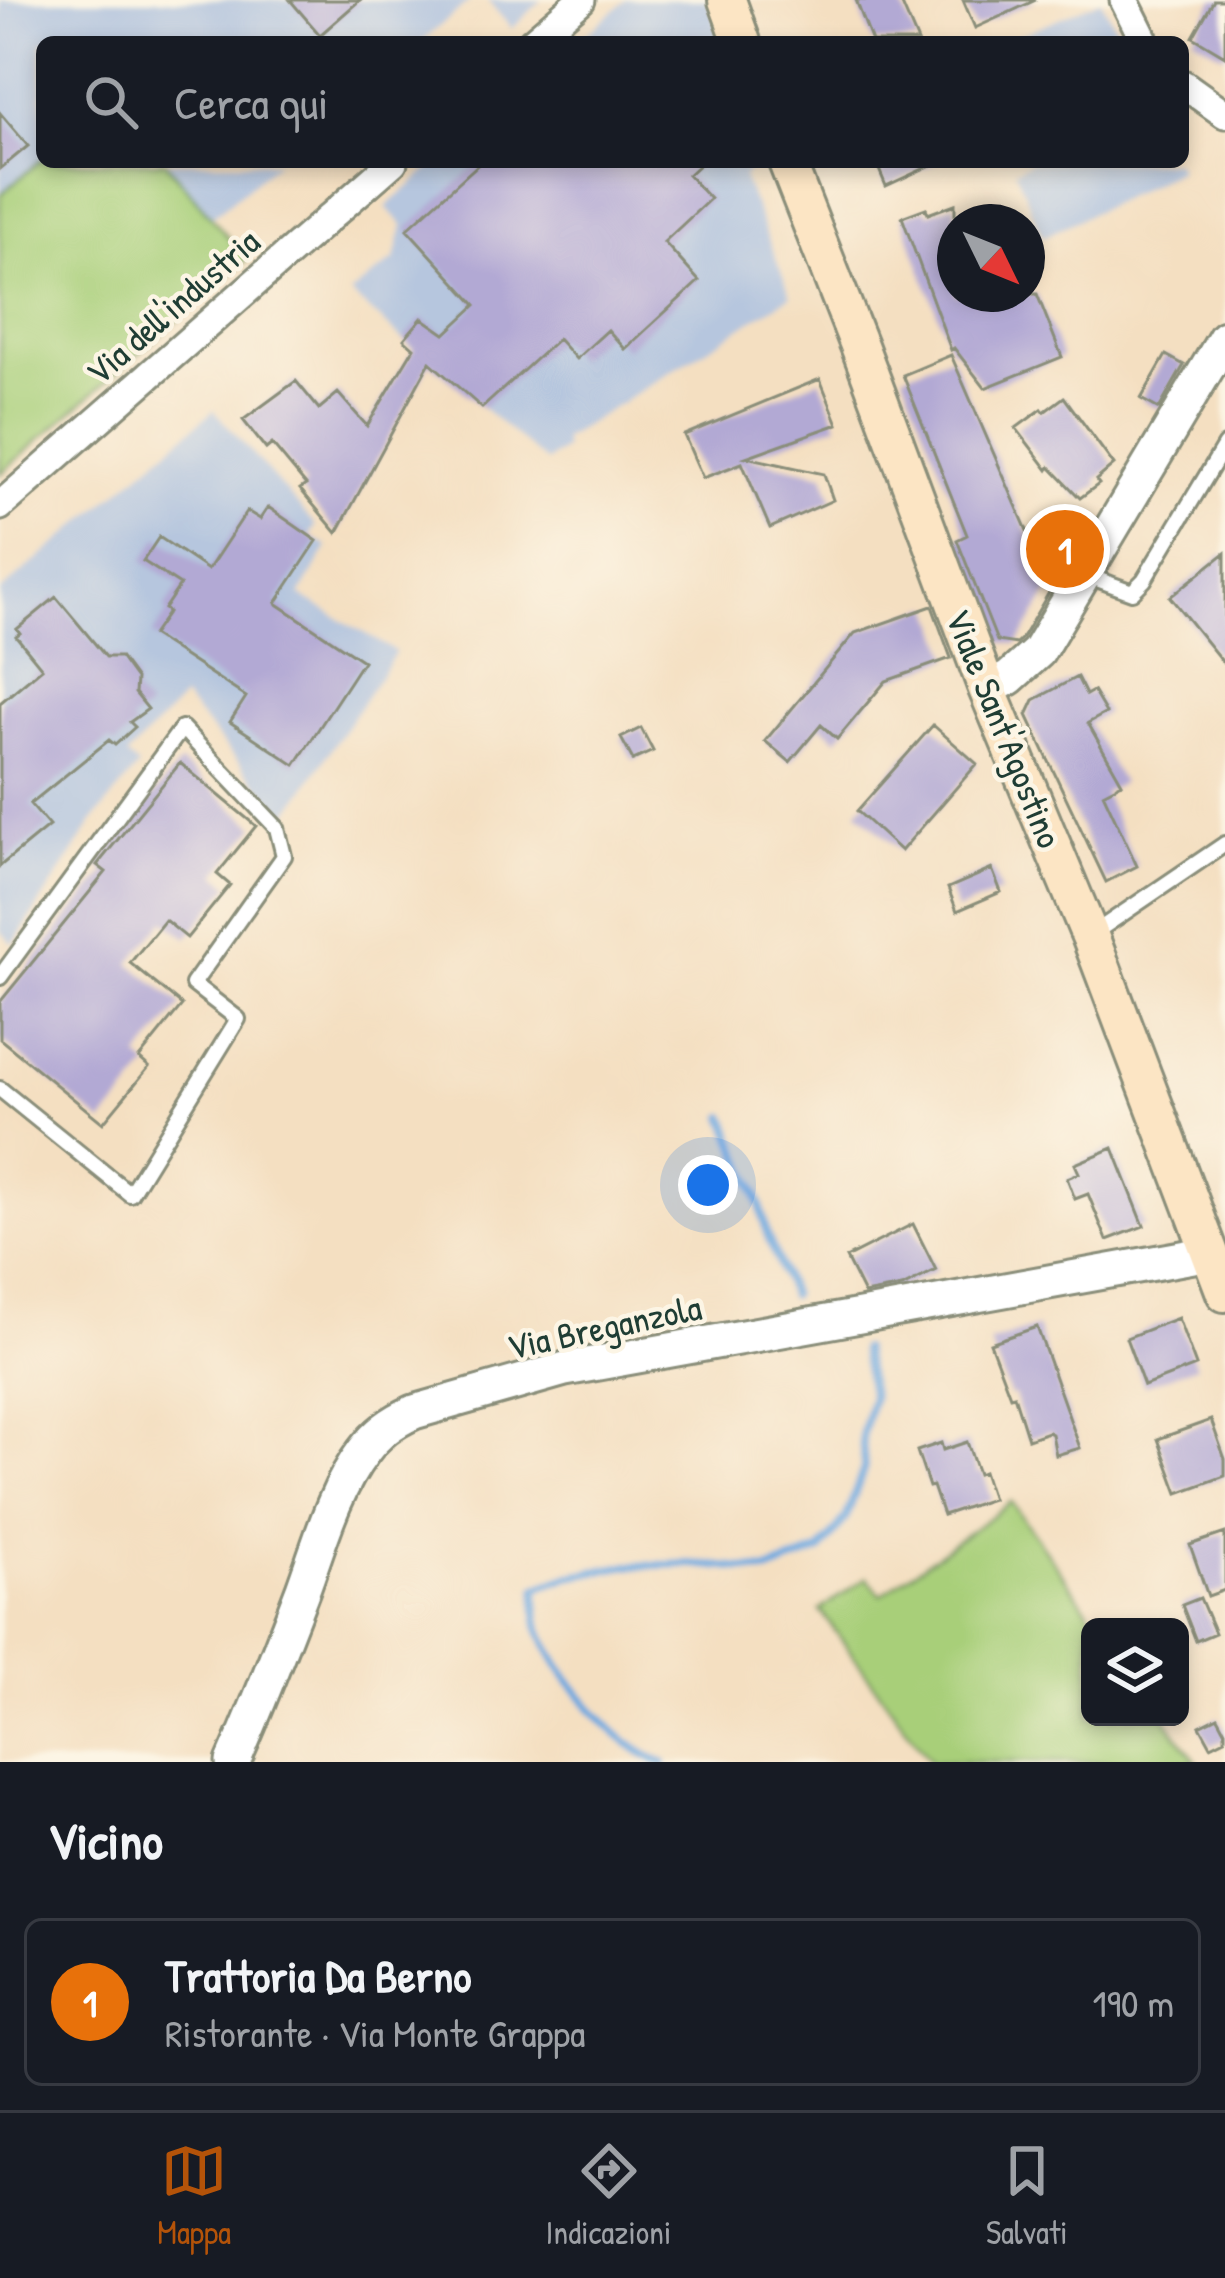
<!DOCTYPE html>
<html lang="it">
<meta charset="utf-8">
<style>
body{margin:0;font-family:"Patrick Hand",sans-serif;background:#20242c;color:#f1f3f6}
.controls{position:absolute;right:36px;bottom:36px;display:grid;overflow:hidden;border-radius:18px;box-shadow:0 6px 18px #0003}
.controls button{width:108px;height:108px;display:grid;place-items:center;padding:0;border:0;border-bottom:3px solid #363941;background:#171b24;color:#f1f3f6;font:60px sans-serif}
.compass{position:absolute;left:937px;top:204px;width:108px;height:108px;border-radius:50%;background:#171b24;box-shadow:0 6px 18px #0003;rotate:133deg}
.you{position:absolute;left:708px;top:1185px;width:42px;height:42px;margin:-30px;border:9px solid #fff;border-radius:50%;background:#1a73e8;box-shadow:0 0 0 18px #1a73e833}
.badge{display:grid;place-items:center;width:78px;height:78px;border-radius:50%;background:#b45309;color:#fff;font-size:39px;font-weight:700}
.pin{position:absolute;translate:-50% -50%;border:6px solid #fff;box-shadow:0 3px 12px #0006}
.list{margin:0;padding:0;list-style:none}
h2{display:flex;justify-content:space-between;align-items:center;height:156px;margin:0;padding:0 48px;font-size:51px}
h2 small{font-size:39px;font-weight:400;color:#9ea1a6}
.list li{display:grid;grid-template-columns:78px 1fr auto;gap:36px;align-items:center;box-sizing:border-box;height:168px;margin:0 24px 24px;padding:0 24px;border:3px solid #363941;border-radius:18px}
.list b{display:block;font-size:45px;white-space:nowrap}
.list p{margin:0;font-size:39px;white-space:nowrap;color:#9ea1a6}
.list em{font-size:39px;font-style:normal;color:#9ea1a6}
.icon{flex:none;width:66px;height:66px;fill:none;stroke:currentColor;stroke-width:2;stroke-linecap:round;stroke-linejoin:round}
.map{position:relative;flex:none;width:1225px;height:1762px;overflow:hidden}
.search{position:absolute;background:#171b24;box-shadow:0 6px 18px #0003;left:36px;right:36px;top:36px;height:132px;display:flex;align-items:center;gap:30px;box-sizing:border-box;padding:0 42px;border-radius:18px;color:#9ea1a6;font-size:45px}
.sheet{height:348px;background:#171b24}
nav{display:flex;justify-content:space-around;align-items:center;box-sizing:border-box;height:168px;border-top:3px solid #363941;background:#171b24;font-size:33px;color:#9ea1a6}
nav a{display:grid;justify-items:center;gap:6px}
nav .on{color:#b45309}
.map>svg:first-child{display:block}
.industrial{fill:#b6c6de}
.green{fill:#a8cf79;stroke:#648656;stroke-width:3}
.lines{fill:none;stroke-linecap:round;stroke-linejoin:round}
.stream{stroke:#70a9df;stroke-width:8}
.building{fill:#b2a9d4}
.service-casing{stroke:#8a8e7a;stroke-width:20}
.minor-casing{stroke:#8a8e7a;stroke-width:33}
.tertiary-casing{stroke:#8a8e7a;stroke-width:39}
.secondary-casing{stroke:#8a8e7a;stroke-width:42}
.service{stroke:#fff;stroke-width:14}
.minor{stroke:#fff;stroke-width:27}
.tertiary{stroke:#fff;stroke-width:33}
.secondary{stroke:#fce5c4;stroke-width:36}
.labels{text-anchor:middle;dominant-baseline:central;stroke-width:9;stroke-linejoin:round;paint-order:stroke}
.street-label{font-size:36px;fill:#1f3d34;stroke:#fcf5e5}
</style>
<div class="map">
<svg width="1225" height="1762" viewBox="0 0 1225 1762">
<rect width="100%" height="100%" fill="#fcf5e5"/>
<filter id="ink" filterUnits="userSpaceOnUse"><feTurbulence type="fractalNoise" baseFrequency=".00833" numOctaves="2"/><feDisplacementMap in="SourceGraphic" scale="24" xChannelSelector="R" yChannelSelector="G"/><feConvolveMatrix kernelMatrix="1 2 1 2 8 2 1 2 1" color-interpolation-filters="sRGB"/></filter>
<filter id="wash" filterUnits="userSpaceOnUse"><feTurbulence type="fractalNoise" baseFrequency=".004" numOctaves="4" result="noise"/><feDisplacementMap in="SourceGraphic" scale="48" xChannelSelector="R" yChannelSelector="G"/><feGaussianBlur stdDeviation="2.7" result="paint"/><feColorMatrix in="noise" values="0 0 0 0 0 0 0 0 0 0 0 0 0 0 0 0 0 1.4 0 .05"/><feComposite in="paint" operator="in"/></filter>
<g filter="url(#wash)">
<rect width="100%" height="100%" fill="#f4dfc1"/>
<!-- industrial -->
<path class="industrial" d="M 0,0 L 471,0 L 421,42 L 42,42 L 42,159 L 0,195 Z
M 487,0 L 542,0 L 512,29 Z
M 626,0 L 707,0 L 723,42 L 577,42 Z
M 1101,0 L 1124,42 L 1004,42 Z
M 165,162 L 278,162 L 212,217 Z
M 438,162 L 756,162 L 743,177 L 791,296 L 562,440 L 565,448 L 546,462 L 350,294 L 395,259 L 403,225 L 386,207 Z
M 1031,162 L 1176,162 L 1179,170 L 1043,237 L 1015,170 Z
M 214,410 L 316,526 L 310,536 L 328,547 L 300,595 L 396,652 L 286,817 L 183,698 L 127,756 L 138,767 L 95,819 L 13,945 L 0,930 L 0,592 Z"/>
<!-- green -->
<path class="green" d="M 42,159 L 42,162 L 165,162 L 247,260 L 0,474 L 0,195 Z
M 1011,1502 L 1100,1627 L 1090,1627 L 1090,1717 L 1164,1717 L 1197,1762 L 931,1762 L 820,1610 L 867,1577 L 881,1595 Z"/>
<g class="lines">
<!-- stream -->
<path class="stream" d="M 725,1117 L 760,1204 L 767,1234 L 791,1295
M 663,1762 C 617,1749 554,1671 539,1626 C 535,1614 537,1600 537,1588 L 570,1576 L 624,1566 L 691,1564 L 767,1571 L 820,1551 L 846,1518 L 864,1468 L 862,1435 L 872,1397 L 862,1349"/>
</g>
<g id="blocks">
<!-- building -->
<path class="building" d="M 290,0 L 360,0 L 320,35 Z
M 856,0 L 900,0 L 918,42 L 872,42 Z
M 963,0 L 1036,0 L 975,28 Z
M 1214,0 L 1225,0 L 1225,56 L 1193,37 Z
M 0,113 L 28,146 L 0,169 Z
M 481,162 L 702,162 L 688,175 L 710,199 L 664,242 L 699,281 L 625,349 L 608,330 L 576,359 L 558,339 L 482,408 L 430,362 L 337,533 L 300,489 L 306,485 L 272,444 L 266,449 L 243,420 L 296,381 L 319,409 L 338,393 L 367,426 L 414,348 L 404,339 L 422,318 L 445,334 L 476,305 L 407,229 Z
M 876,162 L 938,162 L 886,186 Z
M 955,204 L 955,294 L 1037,294 L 1062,357 L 985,388 L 954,348 L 951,350 L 902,217 L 926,208 L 928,214 Z
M 951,355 L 1035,549 L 1052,522 L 1080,540 L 1022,638 L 1016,644 L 997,641 L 957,540 L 967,535 L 903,375 Z
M 1166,355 L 1184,365 L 1159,409 L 1141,399 Z
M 820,379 L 838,424 L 746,457 L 824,474 L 833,500 L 770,528 L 742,463 L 703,478 L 684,435 Z
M 1064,397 L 1114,465 L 1096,480 L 1099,484 L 1080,498 L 1050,467 L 1048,470 L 1016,428 L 1042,409 L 1044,412 Z
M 268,507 L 317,541 L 276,603 L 363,661 L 295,765 L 230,722 L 246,697 L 152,635 L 168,612 L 164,609 L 180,585 L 143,561 L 159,537 L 208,570 L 247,511 L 260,519 Z
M 1225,553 L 1225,665 L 1170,597 Z
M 56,597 L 106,657 L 120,657 L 136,679 L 135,693 L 148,709 L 130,722 L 135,727 L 115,745 L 109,740 L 30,804 L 49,826 L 0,866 L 0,703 L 42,668 L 16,636 L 20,633 L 17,629 Z
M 932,606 L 951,658 L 886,681 L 837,739 L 821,725 L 790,762 L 765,741 L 855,633 Z
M 1077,677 L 1086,695 L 1093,691 L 1106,713 L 1088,723 L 1122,783 L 1103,793 L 1137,866 L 1106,882 L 1027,715 L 1034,700 Z
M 933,725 L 977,764 L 901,851 L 857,811 Z
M 641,728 L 653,751 L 633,760 L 621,738 Z
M 180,763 L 256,826 L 217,874 L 230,885 L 187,938 L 165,920 L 130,963 L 182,1005 L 139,1058 L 149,1067 L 103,1123 L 0,1039 L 0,1002 L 106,872 L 97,865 Z
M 992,869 L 1001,892 L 957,911 L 948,888 Z
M 1113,1148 L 1144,1226 L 1107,1240 L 1088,1194 L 1075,1199 L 1067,1178 L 1079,1173 L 1075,1164 Z
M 913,1224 L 936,1270 L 902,1287 L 864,1294 L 846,1258 Z
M 1178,1318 L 1196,1366 L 1144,1386 L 1126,1338 Z
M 1037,1327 L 1080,1448 L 1056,1455 L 1052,1434 L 1048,1432 L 1028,1439 L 1014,1395 L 1010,1396 L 990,1343 Z
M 1211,1420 L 1225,1459 L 1225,1476 L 1178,1493 L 1158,1439 Z
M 967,1442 L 978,1474 L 983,1472 L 992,1499 L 943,1515 L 933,1486 L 929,1487 L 917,1451 L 941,1443 L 943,1450 Z
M 1225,1533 L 1225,1590 L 1208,1596 L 1190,1545 Z
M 1200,1598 L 1215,1633 L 1196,1641 L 1182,1605 Z
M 1218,1717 L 1225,1730 L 1225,1739 L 1211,1746 L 1200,1726 Z"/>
</g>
</g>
<g filter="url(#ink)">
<use href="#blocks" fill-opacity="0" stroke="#8a8e7a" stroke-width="3"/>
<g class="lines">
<defs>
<path id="service" d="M 1086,575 L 1132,592 L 1144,580 L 1225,445
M 1094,933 L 1225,844
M 0,977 L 182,728 L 277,828 L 284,856 L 193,984 L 238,1019 L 130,1194 L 0,1089"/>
<path id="minor" d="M 1124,0 L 1145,42
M 532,42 L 581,0
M 1183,84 L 1225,114
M 0,506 L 393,162"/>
<path id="tertiary" d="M 987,689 L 1009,678 L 1038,652 L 1225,338
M 233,1762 C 258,1705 281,1647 303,1589 C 320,1543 333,1492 363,1452 C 377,1433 392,1422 414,1412 L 565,1369 L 1210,1253"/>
<path id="secondary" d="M 727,0 L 742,42
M 787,162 L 860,348 L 987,689 L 1090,936 L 1225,1293"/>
</defs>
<!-- service casing -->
<use href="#service" class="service-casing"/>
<!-- minor casing -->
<use href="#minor" class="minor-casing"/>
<!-- tertiary casing -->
<use href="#tertiary" class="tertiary-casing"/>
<!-- secondary casing -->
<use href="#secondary" class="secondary-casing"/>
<!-- service -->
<use href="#service" class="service"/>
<!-- minor -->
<use href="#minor" class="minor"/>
<!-- tertiary -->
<use href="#tertiary" class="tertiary"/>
<!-- secondary -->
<use href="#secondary" class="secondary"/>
</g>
</g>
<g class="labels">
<!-- street labels -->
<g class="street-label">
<text transform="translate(172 306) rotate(-41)">Via dell'industria</text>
<text transform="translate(1005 728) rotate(68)">Viale Sant'Agostino</text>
<text transform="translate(604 1326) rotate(-12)">Via Breganzola</text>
</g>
</g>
</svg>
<div class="controls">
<button><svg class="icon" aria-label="layers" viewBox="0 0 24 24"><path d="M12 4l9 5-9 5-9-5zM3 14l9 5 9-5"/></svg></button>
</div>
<svg class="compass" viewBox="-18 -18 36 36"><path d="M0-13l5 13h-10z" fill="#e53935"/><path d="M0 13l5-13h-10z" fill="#9ea1a6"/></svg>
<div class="you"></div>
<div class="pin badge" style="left:1065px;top:549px;background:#e8710a">1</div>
<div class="search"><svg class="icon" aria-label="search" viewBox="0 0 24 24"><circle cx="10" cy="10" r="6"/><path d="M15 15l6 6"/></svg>Cerca qui</div>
</div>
<section class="sheet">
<h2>Vicino<small></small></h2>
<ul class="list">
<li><span class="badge" style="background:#e8710a">1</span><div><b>Trattoria Da Berno</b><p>Ristorante · Via Monte Grappa</p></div><em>190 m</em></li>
</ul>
</section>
<nav>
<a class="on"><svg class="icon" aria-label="map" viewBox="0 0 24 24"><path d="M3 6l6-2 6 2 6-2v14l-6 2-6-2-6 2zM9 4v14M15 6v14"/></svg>Mappa</a>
<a><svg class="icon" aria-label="directions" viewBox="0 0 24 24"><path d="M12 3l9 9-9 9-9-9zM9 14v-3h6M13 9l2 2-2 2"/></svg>Indicazioni</a>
<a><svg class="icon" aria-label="saved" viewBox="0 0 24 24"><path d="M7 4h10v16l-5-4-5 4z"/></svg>Salvati</a>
</nav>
